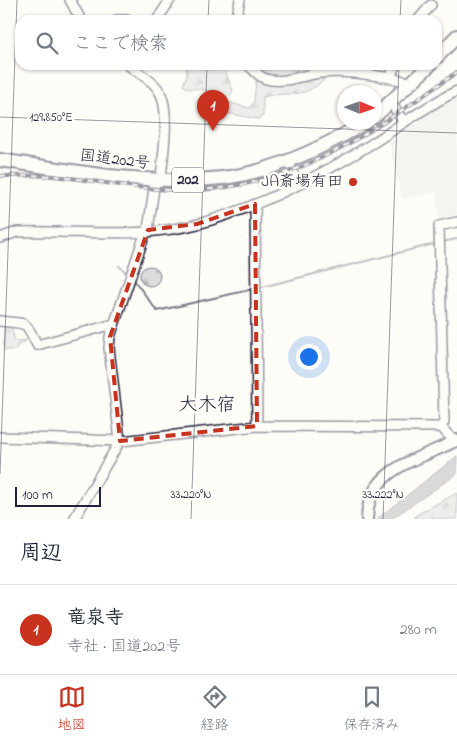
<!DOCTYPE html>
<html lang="ja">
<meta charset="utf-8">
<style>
body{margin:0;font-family:"Indie Flower","Klee One",sans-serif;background:#f2f2f3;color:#1f2937}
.compass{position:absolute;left:337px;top:85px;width:45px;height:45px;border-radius:50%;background:#fff;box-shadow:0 1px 4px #0004;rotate:92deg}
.scale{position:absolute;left:15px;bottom:12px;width:86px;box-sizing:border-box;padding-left:5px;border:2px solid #22223b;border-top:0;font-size:14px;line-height:18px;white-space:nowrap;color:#22223b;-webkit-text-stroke:4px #fdfcf7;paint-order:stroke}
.you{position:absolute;left:308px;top:356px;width:18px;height:18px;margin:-12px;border:4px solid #fff;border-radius:50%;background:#1a73e8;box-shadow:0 0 0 8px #1a73e833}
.badge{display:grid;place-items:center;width:32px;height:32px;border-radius:50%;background:#c8321e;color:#fff;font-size:16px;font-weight:700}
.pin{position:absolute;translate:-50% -41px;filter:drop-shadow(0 1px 2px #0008)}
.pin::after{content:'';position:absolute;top:26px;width:18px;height:15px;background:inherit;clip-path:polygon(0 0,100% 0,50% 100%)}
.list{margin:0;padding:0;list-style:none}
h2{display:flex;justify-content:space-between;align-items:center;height:65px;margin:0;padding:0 20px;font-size:21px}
h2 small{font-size:16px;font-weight:400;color:#747a83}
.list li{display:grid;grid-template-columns:32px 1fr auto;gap:15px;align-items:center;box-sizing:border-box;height:90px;padding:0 20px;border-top:1px solid #e0e1e3}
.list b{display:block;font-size:19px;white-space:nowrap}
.list p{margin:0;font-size:16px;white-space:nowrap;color:#747a83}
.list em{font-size:16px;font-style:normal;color:#747a83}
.icon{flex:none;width:28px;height:28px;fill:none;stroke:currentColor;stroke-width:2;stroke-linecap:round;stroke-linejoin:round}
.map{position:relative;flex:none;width:457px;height:519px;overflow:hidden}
.search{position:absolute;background:#fff;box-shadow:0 1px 4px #0004;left:15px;right:15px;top:15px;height:55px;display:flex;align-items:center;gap:12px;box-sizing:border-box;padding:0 18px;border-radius:15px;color:#747a83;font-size:19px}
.sheet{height:155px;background:#fff}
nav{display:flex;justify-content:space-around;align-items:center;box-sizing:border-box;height:70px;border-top:1px solid #e0e1e3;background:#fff;font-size:14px;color:#747a83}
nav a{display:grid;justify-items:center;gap:2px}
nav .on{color:#c8321e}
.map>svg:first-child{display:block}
.built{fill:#ecece9}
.forest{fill:url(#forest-firs);stroke:#807f8b}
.water{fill:#b2b2b7;stroke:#787885}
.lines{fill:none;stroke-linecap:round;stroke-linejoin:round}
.stream{stroke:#787885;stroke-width:2}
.minor-casing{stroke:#22223b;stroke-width:12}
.major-casing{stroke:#22223b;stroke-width:14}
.highway-casing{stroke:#22223b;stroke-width:16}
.minor{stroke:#fdfcf7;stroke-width:9}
.major{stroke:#fdfcf7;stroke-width:10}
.highway{stroke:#fdfcf7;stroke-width:12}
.rail-casing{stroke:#22223b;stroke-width:4}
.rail{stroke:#fdfcf7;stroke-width:2;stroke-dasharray:5.5;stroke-linecap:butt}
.marked{fill:none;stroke:#c8321e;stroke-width:4;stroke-dasharray:10 6;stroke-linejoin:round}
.ticks{fill:none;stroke:#22223b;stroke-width:1;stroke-opacity:0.45}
.poi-dot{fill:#c8321e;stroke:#fdfcf7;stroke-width:2}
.labels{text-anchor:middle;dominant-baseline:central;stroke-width:5;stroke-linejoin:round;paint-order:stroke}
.shield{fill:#fdfcf7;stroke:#646373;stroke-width:1}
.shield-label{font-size:15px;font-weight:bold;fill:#22223b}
.street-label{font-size:16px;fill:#22223b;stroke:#fdfcf7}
.poi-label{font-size:16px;fill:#22223b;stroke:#fdfcf7;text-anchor:end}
.quarter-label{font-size:19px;fill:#22223b;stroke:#fdfcf7}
.ticks-label{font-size:12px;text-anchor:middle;fill:#22223b;stroke:#fdfcf7;stroke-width:5;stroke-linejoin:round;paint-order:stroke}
</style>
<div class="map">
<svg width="457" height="519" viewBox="0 0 457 519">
<defs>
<pattern id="forest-firs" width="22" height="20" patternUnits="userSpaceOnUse" patternTransform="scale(1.25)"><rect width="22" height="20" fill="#dddcdb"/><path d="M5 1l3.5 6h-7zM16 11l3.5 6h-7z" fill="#bdbcbd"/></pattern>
</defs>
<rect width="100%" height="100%" fill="#fdfcf7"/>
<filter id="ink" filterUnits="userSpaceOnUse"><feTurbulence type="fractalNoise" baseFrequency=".02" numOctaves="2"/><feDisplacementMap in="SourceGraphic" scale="10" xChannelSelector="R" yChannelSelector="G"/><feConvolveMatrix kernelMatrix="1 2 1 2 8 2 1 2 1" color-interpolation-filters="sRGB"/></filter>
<g filter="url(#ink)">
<!-- built -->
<path class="built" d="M 457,94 L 457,219 L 439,222 L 436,192 L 403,198 L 401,196 L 388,137 L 436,105 Z"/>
<!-- forest -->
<path class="forest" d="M 186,65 L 232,65 L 226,73 L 233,91 L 230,96 C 208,102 214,91 201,89 C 193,88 190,91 183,85 L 187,75 Z
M 257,65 L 368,65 L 366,67 L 316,67 L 278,76 L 264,73 Z
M 317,77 L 324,80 C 299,101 290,90 263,97 L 263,116 L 258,119 L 225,113 L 200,112 L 200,107 L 205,102 L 218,104 L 231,103 L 249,108 L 254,102 L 256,81 L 281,84 Z
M140 276a10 10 0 1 1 20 0a10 10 0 1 1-20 0Z
M 4,326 L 11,326 L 15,341 L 26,340 L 25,342 L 19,344 L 15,350 L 4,350 Z
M 457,493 L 457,519 L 415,519 L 416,515 Z"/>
<!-- water -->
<path class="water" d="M 457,456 L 457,474 L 391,519 L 377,519 Z"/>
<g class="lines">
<!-- stream -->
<path class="stream" d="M 442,242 L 457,239
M 119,266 L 129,275
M 134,280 L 157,311 L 253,289
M 258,288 L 438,243"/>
<defs>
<path id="minor" d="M 70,0 L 81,20
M 116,20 L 127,20
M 157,20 L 170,0
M 236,20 L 240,0
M 418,20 L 431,5
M 128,65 C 137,72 152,80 158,89 C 172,109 162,157 161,181
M 248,65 C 254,70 259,77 266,79 C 284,84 302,75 320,73 C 350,70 384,76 413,83
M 390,78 L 395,65
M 391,103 L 404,122
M 288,160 L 297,184
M 255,204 L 257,426
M 148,230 L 155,181
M 0,238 L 17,232 C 76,230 140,239 198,224 C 259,207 320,176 373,143 C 401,125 427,105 457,91
M 0,321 C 28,325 24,318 37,345 L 114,324
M 441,427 L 444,422 L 439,226 L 457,222
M 0,437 L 121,441 L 257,426 L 441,427 L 455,442
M 74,519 L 120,441 L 109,348 L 110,337 L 146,231"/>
<path id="major" d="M 367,519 C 368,467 420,460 457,440"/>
<path id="highway" d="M 437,57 L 457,36
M 374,117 L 430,65
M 0,160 C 74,171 147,186 222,178 C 273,172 323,148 366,122"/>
</defs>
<!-- minor casing -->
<use href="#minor" class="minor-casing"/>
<!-- major casing -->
<use href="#major" class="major-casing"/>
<!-- highway casing -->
<use href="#highway" class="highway-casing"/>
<!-- minor -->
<use href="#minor" class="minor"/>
<!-- major -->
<use href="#major" class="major"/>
<!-- highway -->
<use href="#highway" class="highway"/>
<defs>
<path id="rail" d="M 0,176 C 18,176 35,175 53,176 C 93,180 133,189 173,190 C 289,194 367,135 457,72"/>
</defs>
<!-- rail casing -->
<use href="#rail" class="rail-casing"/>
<!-- rail -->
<use href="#rail" class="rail"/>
</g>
</g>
<!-- marked area -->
<path d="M0 0H457V519H0ZM 255,204 L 257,426 L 120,441 L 110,337 L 148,230 L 197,224 Z" fill="#fdfcf7" fill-opacity=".55" fill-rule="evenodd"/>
<path class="marked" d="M 255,204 L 257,426 L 120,441 L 110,337 L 148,230 L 197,224 Z"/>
<!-- ticks -->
<path class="ticks" d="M 208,20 L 209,0M 400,20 L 401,0M 0,117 L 457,133M 0,474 L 17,0M 191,519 L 207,65M 383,519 L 399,65"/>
<!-- markers -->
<circle class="poi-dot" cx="353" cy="182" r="5"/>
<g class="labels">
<!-- shield labels -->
<rect class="shield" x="172" y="167.5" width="32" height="25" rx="4"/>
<g class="shield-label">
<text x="188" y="180">202</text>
</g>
<!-- street labels -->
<g class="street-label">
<text transform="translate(115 160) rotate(7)">国道202号</text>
</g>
<!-- poi labels -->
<g class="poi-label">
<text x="343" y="182">JA斎場有田</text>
</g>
<!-- quarter labels -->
<g class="quarter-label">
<text x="207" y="405">大木宿</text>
</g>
</g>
<g class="ticks-label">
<text x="51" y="121">129.850°E</text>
<text x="191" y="498">33.220°N</text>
<text x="383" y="498">33.222°N</text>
</g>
</svg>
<svg class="compass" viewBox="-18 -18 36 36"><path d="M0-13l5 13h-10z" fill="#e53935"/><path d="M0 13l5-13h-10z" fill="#747a83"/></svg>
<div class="scale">100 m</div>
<div class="you"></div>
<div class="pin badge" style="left:213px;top:131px">1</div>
<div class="search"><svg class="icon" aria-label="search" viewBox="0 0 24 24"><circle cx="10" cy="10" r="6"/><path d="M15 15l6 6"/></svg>ここで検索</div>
</div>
<section class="sheet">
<h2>周辺<small></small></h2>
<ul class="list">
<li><span class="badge">1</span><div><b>竜泉寺</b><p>寺社 · 国道202号</p></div><em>280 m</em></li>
</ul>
</section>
<nav>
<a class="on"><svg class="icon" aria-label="map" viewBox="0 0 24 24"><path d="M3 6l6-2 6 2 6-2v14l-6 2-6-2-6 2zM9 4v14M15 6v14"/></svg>地図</a>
<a><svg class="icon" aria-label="directions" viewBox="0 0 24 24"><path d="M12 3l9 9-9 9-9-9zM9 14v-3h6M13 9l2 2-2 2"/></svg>経路</a>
<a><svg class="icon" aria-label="saved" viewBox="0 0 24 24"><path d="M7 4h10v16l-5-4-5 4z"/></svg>保存済み</a>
</nav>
